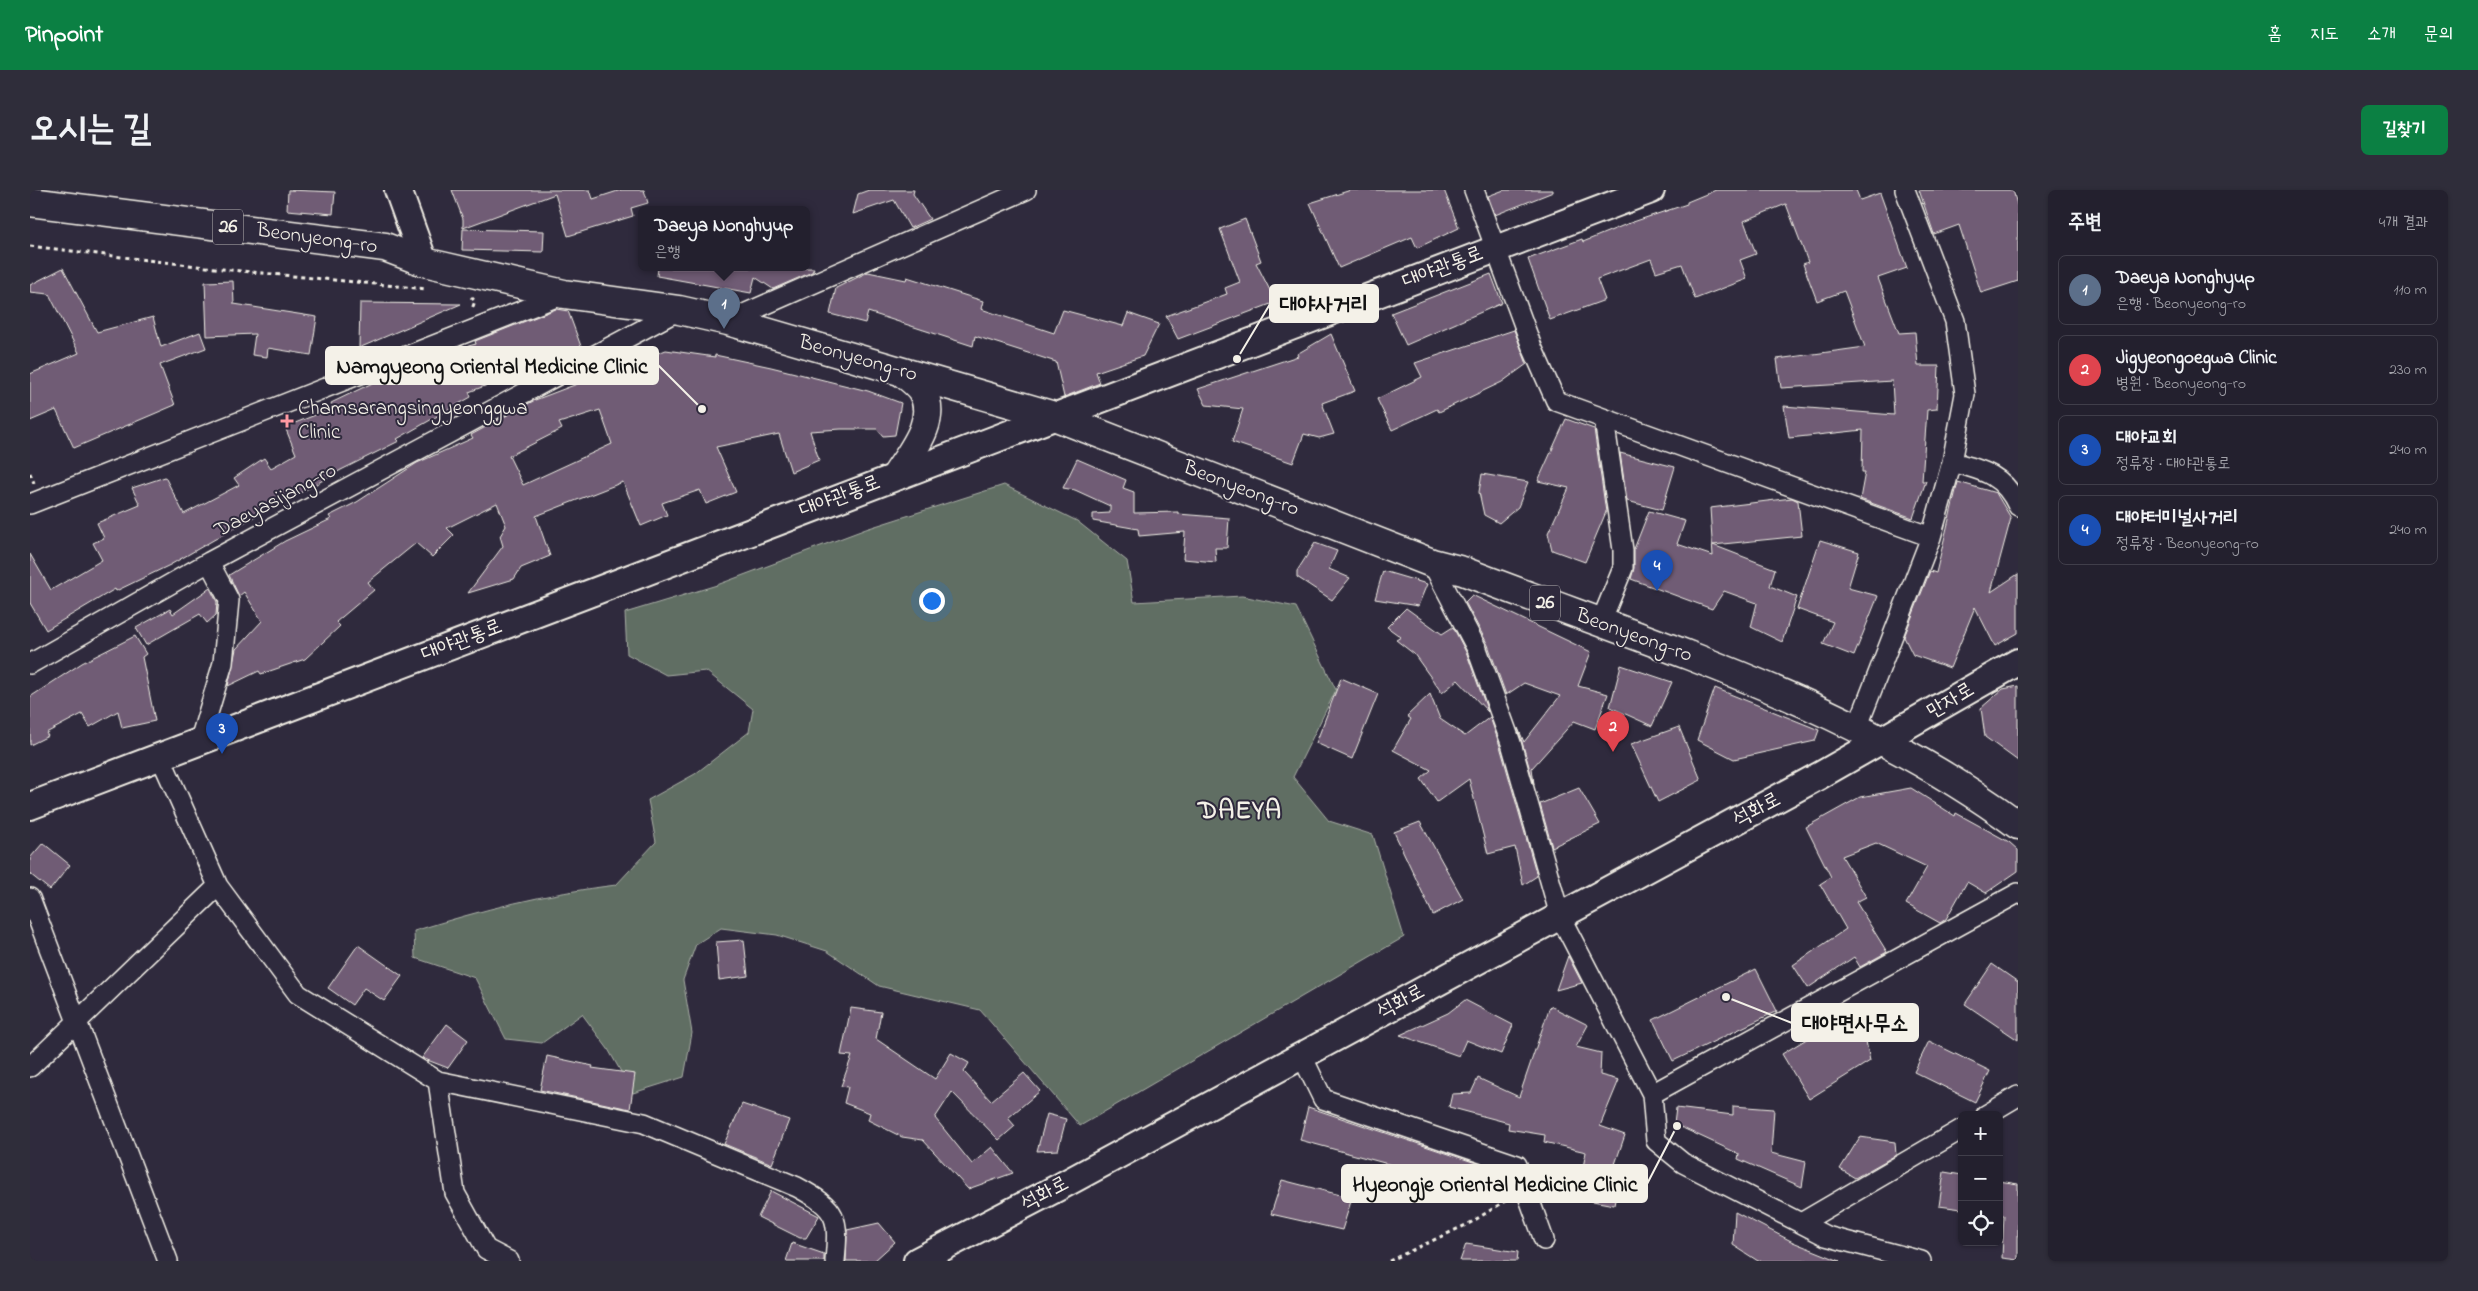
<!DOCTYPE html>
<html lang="ko">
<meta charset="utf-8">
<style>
body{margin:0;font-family:"Indie Flower","Poor Story",sans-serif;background:#2f2d3a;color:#f1f3f6}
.controls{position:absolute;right:15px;bottom:15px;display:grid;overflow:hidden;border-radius:8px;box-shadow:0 1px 4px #0004}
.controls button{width:45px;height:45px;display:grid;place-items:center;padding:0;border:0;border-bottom:1px solid #403e4a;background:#23202e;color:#f1f3f6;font:25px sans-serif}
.you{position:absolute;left:901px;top:410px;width:18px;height:18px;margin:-12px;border:4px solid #fff;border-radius:50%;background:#1a73e8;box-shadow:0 0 0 8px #1a73e833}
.badge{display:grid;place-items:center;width:32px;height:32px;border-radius:50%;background:#0b8043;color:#fff;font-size:16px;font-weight:700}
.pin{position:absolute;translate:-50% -41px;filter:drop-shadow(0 1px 2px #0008)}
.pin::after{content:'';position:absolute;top:26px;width:18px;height:15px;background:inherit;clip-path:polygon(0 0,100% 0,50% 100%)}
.popup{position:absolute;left:608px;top:16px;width:172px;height:65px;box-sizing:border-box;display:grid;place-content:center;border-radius:8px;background:#23202e;filter:drop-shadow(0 1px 4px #0005);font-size:16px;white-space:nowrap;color:#a3a3aa}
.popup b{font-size:19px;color:#f1f3f6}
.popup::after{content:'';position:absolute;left:50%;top:100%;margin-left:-10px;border:10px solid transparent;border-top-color:#23202e}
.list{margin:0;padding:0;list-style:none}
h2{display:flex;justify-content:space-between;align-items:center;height:65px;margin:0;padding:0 20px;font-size:21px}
h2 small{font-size:16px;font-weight:400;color:#a3a3aa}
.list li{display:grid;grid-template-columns:32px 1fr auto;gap:15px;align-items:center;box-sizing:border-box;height:70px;margin:0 10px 10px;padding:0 10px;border:1px solid #403e4a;border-radius:8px}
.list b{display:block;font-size:19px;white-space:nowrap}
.list p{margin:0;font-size:16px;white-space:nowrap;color:#a3a3aa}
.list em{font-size:16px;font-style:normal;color:#a3a3aa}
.icon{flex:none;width:28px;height:28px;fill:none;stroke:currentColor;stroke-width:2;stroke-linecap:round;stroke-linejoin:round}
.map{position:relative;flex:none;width:1988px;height:1071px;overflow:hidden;border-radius:8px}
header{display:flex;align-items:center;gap:30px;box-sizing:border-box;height:70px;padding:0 25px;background:#0b8043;color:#fff}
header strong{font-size:24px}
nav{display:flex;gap:28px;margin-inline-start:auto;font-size:18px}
.intro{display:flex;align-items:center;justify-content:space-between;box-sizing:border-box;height:120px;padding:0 30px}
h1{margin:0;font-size:35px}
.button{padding:12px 22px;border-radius:8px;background:#0b8043;color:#fff;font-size:18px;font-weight:700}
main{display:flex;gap:30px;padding:0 30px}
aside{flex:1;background:#23202e;border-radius:8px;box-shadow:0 1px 4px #0004}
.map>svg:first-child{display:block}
.green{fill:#606e64;stroke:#aab0a6}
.building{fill:#6f5c75;stroke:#f4f1e8;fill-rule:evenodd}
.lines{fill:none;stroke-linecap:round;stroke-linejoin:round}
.street-casing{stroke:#f4f1e8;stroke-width:22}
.secondary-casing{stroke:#f4f1e8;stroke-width:30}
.primary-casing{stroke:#f4f1e8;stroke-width:31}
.path{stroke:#f4f1e8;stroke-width:3;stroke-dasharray:4 4;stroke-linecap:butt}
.street{stroke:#2f2a3d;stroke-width:19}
.secondary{stroke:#2f2a3d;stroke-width:26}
.primary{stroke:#2f2a3d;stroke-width:28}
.poi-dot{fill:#ff9aa2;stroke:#2f2a3d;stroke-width:2}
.labels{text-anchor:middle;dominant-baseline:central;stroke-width:4;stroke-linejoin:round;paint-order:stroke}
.shield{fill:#2f2a3d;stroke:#b9b5b5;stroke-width:1}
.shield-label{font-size:20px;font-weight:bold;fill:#f4f1e8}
.street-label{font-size:21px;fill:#f4f1e8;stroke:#2f2a3d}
.poi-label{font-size:21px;fill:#f4f1e8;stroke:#2f2a3d;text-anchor:start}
.district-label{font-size:26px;font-weight:bold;letter-spacing:1px;fill:#f4f1e8;stroke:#2f2a3d}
.leader{fill:none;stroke:#f4f1e8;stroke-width:2}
.callout-dot{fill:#f4f1e8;stroke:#2f2a3d;stroke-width:2}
.callout{fill:#f4f1e8;stroke:#f4f1e8;stroke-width:2}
.callout-label{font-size:22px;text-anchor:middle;font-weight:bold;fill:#111}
</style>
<header>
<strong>Pinpoint</strong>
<nav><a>홈</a><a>지도</a><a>소개</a><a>문의</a></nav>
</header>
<div class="intro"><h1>오시는 길</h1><a class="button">길찾기</a></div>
<main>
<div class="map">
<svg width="1988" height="1071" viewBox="0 0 1988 1071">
<rect width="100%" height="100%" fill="#2f2a3d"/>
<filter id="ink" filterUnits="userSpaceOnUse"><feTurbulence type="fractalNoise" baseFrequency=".02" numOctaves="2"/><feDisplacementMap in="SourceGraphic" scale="10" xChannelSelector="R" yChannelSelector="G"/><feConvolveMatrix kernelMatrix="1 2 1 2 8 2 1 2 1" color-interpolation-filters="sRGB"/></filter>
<g filter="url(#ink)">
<!-- green -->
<path class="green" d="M 974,295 L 1047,331 L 1097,371 L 1104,412 L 1212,406 L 1266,417 L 1306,500 L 1263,587 L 1299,631 L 1343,645 L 1374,747 L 1050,936 L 950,820 L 849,796 L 797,761 L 747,745 L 691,738 L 666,754 L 653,790 L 662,843 L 654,887 L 603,903 L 578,859 L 552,824 L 512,853 L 476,849 L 445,788 L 385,768 L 384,741 C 451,720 517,703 586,695 L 626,652 L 618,610 L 665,584 L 719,542 L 723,519 L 676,481 L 636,485 L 597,464 L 595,423 L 687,395 L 836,339 Z"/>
<!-- building -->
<path class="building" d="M 258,0 L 305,2 L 303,24 L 257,20 Z
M 422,0 L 560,0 L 563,9 L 591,0 L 614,0 L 618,13 L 601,18 L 603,26 L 538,46 L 525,4 L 433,38 L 433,29 Z
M 839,0 L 884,0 L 883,4 L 900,29 L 880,38 L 864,10 L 823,24 L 828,4 Z
M 1321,0 L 1414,0 L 1429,38 L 1387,58 L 1382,47 L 1309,78 L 1280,13 Z
M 1474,0 L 1523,0 L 1523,2 L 1465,25 L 1458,6 Z
M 1686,0 L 1826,0 L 1830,10 L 1850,3 L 1877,78 L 1848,88 L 1869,143 L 1885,142 L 1888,176 L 1909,176 L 1907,219 L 1897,220 L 1892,291 L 1896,291 L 1883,328 L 1830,309 L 1835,282 L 1832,282 L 1833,240 L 1759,248 L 1754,216 L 1864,225 L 1862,191 L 1751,198 L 1747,169 L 1835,157 L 1814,101 L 1787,111 L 1773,74 L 1778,72 L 1756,14 L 1714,31 L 1726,64 L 1710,70 L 1717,89 L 1665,109 L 1652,74 L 1626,82 L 1621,69 L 1567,89 L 1575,110 L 1520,130 L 1498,69 L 1552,49 L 1553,52 L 1597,34 L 1657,14 L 1657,12 Z
M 1889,0 L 1983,0 L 1988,18 L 1988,91 L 1951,103 L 1929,35 L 1904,44 Z
M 1215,29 L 1231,71 L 1226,73 L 1246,112 L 1148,149 L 1136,126 L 1197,104 L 1195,98 L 1210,92 L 1190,39 Z
M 433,39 L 514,41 L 513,62 L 432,60 Z
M 33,78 L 67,142 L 123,127 L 131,157 L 170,142 L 176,158 L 130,175 L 145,215 L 44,258 L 26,220 L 0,231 L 0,184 L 49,163 L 19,104 L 0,102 L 0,95 Z
M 628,78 L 784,78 L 782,82 L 743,99 L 725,87 L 721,103 L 627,86 Z
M 838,82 L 876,90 L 877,87 L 953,111 L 951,119 L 1024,143 L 1033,120 L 1093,136 L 1098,123 L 1129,134 L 1113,166 L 1066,182 L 1070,193 L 1034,207 L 1026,172 L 945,146 L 943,156 L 838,122 L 835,133 L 800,124 L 806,98 Z
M 1461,84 L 1472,113 L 1376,155 L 1361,123 Z
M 203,91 L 204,114 L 287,127 L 281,165 L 238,158 L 237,167 L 222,165 L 225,144 L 177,146 L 175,92 Z
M 330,113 L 431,114 L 329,158 Z
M 526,119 L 538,121 L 552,159 L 439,202 L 441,207 L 367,249 L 369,251 L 311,280 L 263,307 L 262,305 L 140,375 L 86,401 L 85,399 L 16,440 L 0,413 L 0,364 L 21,400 L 72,370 L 63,353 L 74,348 L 67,333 L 110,315 L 102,298 L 135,287 L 154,324 L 209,295 L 204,288 L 234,268 L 241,278 L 266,264 L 255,237 L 303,218 L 301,213 L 363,183 L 420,161 L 446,154 L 445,151 Z
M 1484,140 L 1497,174 L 1472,192 L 1409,222 L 1407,219 L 1362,240 L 1347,209 L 1392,187 L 1385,173 Z
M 1301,144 L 1325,201 L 1292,213 L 1304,244 L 1289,248 L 1274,244 L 1263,273 L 1202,252 L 1213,219 L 1176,215 L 1168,199 L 1268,166 L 1267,164 Z
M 636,160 L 685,167 L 685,165 L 741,177 L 838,201 L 871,213 L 865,245 L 853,246 L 847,239 L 811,239 L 780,241 L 789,270 L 761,282 L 749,244 L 686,257 L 706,302 L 676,314 L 670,300 L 632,313 L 637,325 L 611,336 L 593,292 L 506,326 L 520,366 L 491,378 L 484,389 L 438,403 L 473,356 L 470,346 L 476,336 L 467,313 L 417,338 L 424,345 L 402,367 L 386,353 L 338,392 L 344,400 L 306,432 L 310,436 L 275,469 L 231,484 L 229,481 L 198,496 L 206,459 L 232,431 L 214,402 L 209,406 L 199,385 L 255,351 L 301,329 L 299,326 L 327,312 L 387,273 L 443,248 L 441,245 L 505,210 ZM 570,220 L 582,254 L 493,295 L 479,266 L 532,239 L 529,233 Z
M 1536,229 L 1564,239 L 1576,322 L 1555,372 L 1522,360 L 1518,343 L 1539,298 L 1508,291 Z
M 1590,263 L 1645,277 L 1632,320 L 1597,311 Z
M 1047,269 L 1096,290 L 1093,298 L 1104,302 L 1104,323 L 1148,322 L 1148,324 L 1199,328 L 1197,358 L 1185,358 L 1186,372 L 1153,369 L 1155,342 L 1109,346 L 1108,339 L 1063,331 L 1063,324 L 1080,323 L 1080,316 L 1045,300 L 1033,298 Z
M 1452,284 L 1498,292 L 1488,317 L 1469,333 L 1454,325 L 1449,302 Z
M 1928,292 L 1966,303 L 1981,328 L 1961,402 L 1988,384 L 1988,443 L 1965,456 L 1945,417 L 1920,478 L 1883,465 L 1874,447 L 1900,381 L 1906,383 Z
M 1762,308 L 1768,311 L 1772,346 L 1683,355 L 1745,379 L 1740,396 L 1767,407 L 1752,452 L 1721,437 L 1727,413 L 1694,401 L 1682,419 L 1601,389 L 1604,378 L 1604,359 L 1619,321 L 1655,331 L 1647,354 L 1683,366 L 1680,318 Z
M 1790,350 L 1829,362 L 1818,398 L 1848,406 L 1824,466 L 1793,454 L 1803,432 L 1767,419 Z
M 1285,353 L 1307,361 L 1299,379 L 1320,388 L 1302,410 L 1267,387 L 1267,381 Z
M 1353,381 L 1397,394 L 1388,416 L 1345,409 Z
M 180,398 L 187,412 L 186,425 L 177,433 L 170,424 L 116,455 L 106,438 L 140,419 L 143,424 Z
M 1442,405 L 1561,462 L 1548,496 L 1578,504 L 1565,539 L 1544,531 L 1502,578 L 1504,594 L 1488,538 L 1494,552 L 1530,506 L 1494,493 L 1476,505 L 1458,455 L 1435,412 Z
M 1376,418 L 1412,444 L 1423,437 L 1437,464 L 1458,522 L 1428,490 L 1412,503 L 1384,464 L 1366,450 L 1371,447 L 1357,437 Z
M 105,446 L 116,464 L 112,467 L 125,531 L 92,538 L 88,521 L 60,537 L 52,524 L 16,543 L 18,546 L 0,555 L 0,507 L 52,473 Z
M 1591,475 L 1642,492 L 1622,536 L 1580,517 Z
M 1311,488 L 1348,504 L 1322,569 L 1286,553 Z
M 1988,496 L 1988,571 L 1955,547 L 1951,518 L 1973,499 Z
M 1685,498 L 1789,540 L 1785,551 L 1704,569 L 1667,550 Z
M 1400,504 L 1410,529 L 1435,546 L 1460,527 L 1470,556 L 1507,686 L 1493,695 L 1485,657 L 1458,664 L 1439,589 L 1407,612 L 1391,589 L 1401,580 L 1363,560 L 1381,529 L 1377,526 Z
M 1649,537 L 1671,590 L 1628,612 L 1601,554 Z
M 1549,598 L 1570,634 L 1522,657 L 1510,614 Z
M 1881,598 L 1925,626 L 1926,623 L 1979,652 L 1988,660 L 1988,681 L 1956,703 L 1937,692 L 1916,729 L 1910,733 L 1876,714 L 1897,677 L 1846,653 L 1812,666 L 1836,707 L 1826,712 L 1857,762 L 1830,777 L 1824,767 L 1778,798 L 1763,775 L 1816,739 L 1790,694 L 1801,687 L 1776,637 L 1830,607 Z
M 1390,632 L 1433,709 L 1403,725 L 1364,642 Z
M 13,653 L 40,675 L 20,700 L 0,684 L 0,668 Z
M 714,750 L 718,786 L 689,790 L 686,752 Z
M 328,755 L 372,786 L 354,811 L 334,798 L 322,815 L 298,798 Z
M 1538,766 L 1552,793 L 1526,800 Z
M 1962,774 L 1988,792 L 1988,850 L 1935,814 Z
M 1726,779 L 1747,821 L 1643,871 L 1623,830 Z
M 1435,810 L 1483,835 L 1471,864 L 1436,850 L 1429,866 L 1370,845 L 1418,823 Z
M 1520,816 L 1558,835 L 1546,857 L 1571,863 L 1570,885 L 1589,890 L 1570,936 L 1595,945 L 1583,980 L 1591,981 L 1584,1015 L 1547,1008 L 1556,962 L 1514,952 L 1515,945 L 1478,939 L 1479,933 L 1419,917 L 1422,904 L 1441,903 L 1448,888 L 1489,907 Z
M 1829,817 L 1840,871 L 1779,909 L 1752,864 Z
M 821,818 L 851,822 L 846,849 L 905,889 L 921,863 L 939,873 L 934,882 L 961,911 L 994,883 L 1010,901 L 978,928 L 985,936 L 969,950 L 922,902 L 905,928 L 942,974 L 962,957 L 983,983 L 938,999 L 893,950 L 872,947 L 838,930 L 840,923 L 814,913 L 818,897 L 811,896 L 822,866 L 811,865 Z
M 417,834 L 438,850 L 418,878 L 392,868 Z
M 1899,851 L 1960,881 L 1945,912 L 1884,882 Z
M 517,866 L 563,876 L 562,878 L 605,884 L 600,919 L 510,900 Z
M 712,914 L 759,930 L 742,974 L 694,954 Z
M 1703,916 L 1744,919 L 1741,963 L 1776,972 L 1772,997 L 1708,969 L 1709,964 L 1644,934 L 1646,918 L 1703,925 Z
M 1278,917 L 1464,979 L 1461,1002 L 1270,950 Z
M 1017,924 L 1036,929 L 1028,960 L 1007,961 Z
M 1830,947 L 1865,952 L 1866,965 L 1825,988 L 1810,979 Z
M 1914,982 L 1932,985 L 1932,1019 L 1909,1016 Z
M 1252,990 L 1322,1008 L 1312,1040 L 1241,1024 Z
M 1969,991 L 1988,994 L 1988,1070 L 1972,1068 L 1974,1025 L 1969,1025 Z
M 741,1001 L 789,1026 L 776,1048 L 770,1048 L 728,1027 Z
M 1705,1022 L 1763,1052 L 1810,1071 L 1728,1071 L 1703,1055 Z
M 849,1033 L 865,1052 L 844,1071 L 816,1071 L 817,1040 Z
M 762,1053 L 794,1064 L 794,1071 L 756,1071 Z
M 1436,1054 L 1488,1062 L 1487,1071 L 1430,1071 Z"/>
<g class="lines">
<defs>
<path id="street" d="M 1444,0 L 1502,157 L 1526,211 L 1901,347
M 698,131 L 996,0
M 1922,272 C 1953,280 1974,285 1988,316
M 0,314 L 534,104
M 1402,373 L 1447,459 L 1481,553 L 1530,726 L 1622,904 L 1626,951 L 1653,973 L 1796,1046 L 1891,1071
M 1570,434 L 1593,378 L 1593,360 L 1574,229
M 0,474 L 179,372 L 649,120
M 1827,538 L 1901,347 L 1922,272 L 1935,204 L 1925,131 L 1875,0
M 170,550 L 193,473 L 199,410 L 179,372
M 130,566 L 188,696 L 268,804 L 408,891 L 614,933 L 767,997 C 808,1019 809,1027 805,1071
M 0,708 L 138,1071
M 1272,866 L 1293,909 L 1487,975 L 1514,1050
M 0,877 L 188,696
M 408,891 L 425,1003 L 456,1059 L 479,1071
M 1622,904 L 1988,703
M 1956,925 L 1988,906
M 1771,1033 L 1932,939"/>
<path id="secondary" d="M 368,0 L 394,72
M 0,616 L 1621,0
M 887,1071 L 1031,996 L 1789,586 L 1988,472"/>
<path id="primary" d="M 0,12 L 355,57 L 394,72 L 534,104 L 649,120 L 698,131 L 1024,226 L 1402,373 L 1433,381 C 1622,454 1823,513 1988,635
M 866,286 C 881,262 909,230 892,201 C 888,194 878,187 872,182"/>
</defs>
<!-- street casing -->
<use href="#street" class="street-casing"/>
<!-- secondary casing -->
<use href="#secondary" class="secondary-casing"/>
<!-- primary casing -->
<use href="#primary" class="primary-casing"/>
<!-- path -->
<path class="path" d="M 0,56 L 201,80 L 397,99
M 441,107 L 445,111 L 442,119
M 0,283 L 4,293
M 1359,1071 L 1440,1033 L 1480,1008"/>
<!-- street -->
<use href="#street" class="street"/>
<!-- secondary -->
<use href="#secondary" class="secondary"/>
<!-- primary -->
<use href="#primary" class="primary"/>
</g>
</g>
<!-- markers -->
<path class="poi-dot" d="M254.5 223.5h5v5h5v5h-5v5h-5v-5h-5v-5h5z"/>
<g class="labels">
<!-- shield labels -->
<g class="shield">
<rect x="183" y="19.5" width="30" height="35" rx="4"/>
<rect x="1500" y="395.5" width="30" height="35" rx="4"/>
</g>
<g class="shield-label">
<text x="198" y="37">26</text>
<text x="1515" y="413">26</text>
</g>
<!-- street labels -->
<g class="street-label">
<text transform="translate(287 49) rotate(8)">Beonyeong-ro</text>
<text transform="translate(1413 78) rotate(-21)">대야관통로</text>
<text transform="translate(828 169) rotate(16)">Beonyeong-ro</text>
<text transform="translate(1211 299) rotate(21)">Beonyeong-ro</text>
<text transform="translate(810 307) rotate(-21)">대야관통로</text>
<text transform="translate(246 311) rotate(-28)">Daeyasijang-ro</text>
<text transform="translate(1604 446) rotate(20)">Beonyeong-ro</text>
<text transform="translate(432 451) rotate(-21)">대야관통로</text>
<text transform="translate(1921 511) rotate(-31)">만자로</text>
<text transform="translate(1727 620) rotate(-28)">석화로</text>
<text transform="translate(1371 812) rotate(-28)">석화로</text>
<text transform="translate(1015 1004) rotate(-28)">석화로</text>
</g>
<!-- poi labels -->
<g class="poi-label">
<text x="268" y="219">Chamsarangsingyeonggwa<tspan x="268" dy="24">Clinic</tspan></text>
</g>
<!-- district labels -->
<g class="district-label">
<text x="1210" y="622">DAEYA</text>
</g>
</g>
<!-- callouts -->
<path class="leader" d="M1207 169L1240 114M672 219L628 175M1696 807L1762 833M1647 936L1617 994"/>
<g class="callout-dot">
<circle cx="1207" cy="169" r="5"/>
<circle cx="672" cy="219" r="5"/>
<circle cx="1696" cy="807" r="5"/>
<circle cx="1647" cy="936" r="5"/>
</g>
<g class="callout">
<rect x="1240" y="95" width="108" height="37" rx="5"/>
<rect x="296" y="157" width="332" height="37" rx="5"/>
<rect x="1762" y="814" width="126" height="37" rx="5"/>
<rect x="1312" y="975" width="305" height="37" rx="5"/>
</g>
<g class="callout-label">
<text x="1294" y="121">대야사거리</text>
<text x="462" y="183">Namgyeong Oriental Medicine Clinic</text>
<text x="1825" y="840">대야면사무소</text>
<text x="1465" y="1001">Hyeongje Oriental Medicine Clinic</text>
</g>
</svg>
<div class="controls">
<button>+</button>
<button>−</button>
<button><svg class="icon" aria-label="locate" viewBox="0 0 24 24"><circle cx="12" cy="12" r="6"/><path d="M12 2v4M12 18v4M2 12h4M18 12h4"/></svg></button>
</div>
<div class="you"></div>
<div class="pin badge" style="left:694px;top:139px;background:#5c6f8a">1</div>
<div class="popup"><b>Daeya Nonghyup</b>은행</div>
<div class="pin badge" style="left:1583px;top:562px;background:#e0444e">2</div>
<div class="pin badge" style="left:192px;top:564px;background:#1a4fb4">3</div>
<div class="pin badge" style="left:1627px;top:401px;background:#1a4fb4">4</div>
</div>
<aside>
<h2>주변<small>4개 결과</small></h2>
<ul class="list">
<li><span class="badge" style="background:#5c6f8a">1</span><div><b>Daeya Nonghyup</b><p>은행 · Beonyeong-ro</p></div><em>110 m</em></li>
<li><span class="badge" style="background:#e0444e">2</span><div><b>Jigyeongoegwa Clinic</b><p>병원 · Beonyeong-ro</p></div><em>230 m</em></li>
<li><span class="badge" style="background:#1a4fb4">3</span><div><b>대야교회</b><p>정류장 · 대야관통로</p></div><em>240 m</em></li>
<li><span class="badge" style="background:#1a4fb4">4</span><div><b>대야터미널사거리</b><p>정류장 · Beonyeong-ro</p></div><em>240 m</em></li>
</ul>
</aside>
</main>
